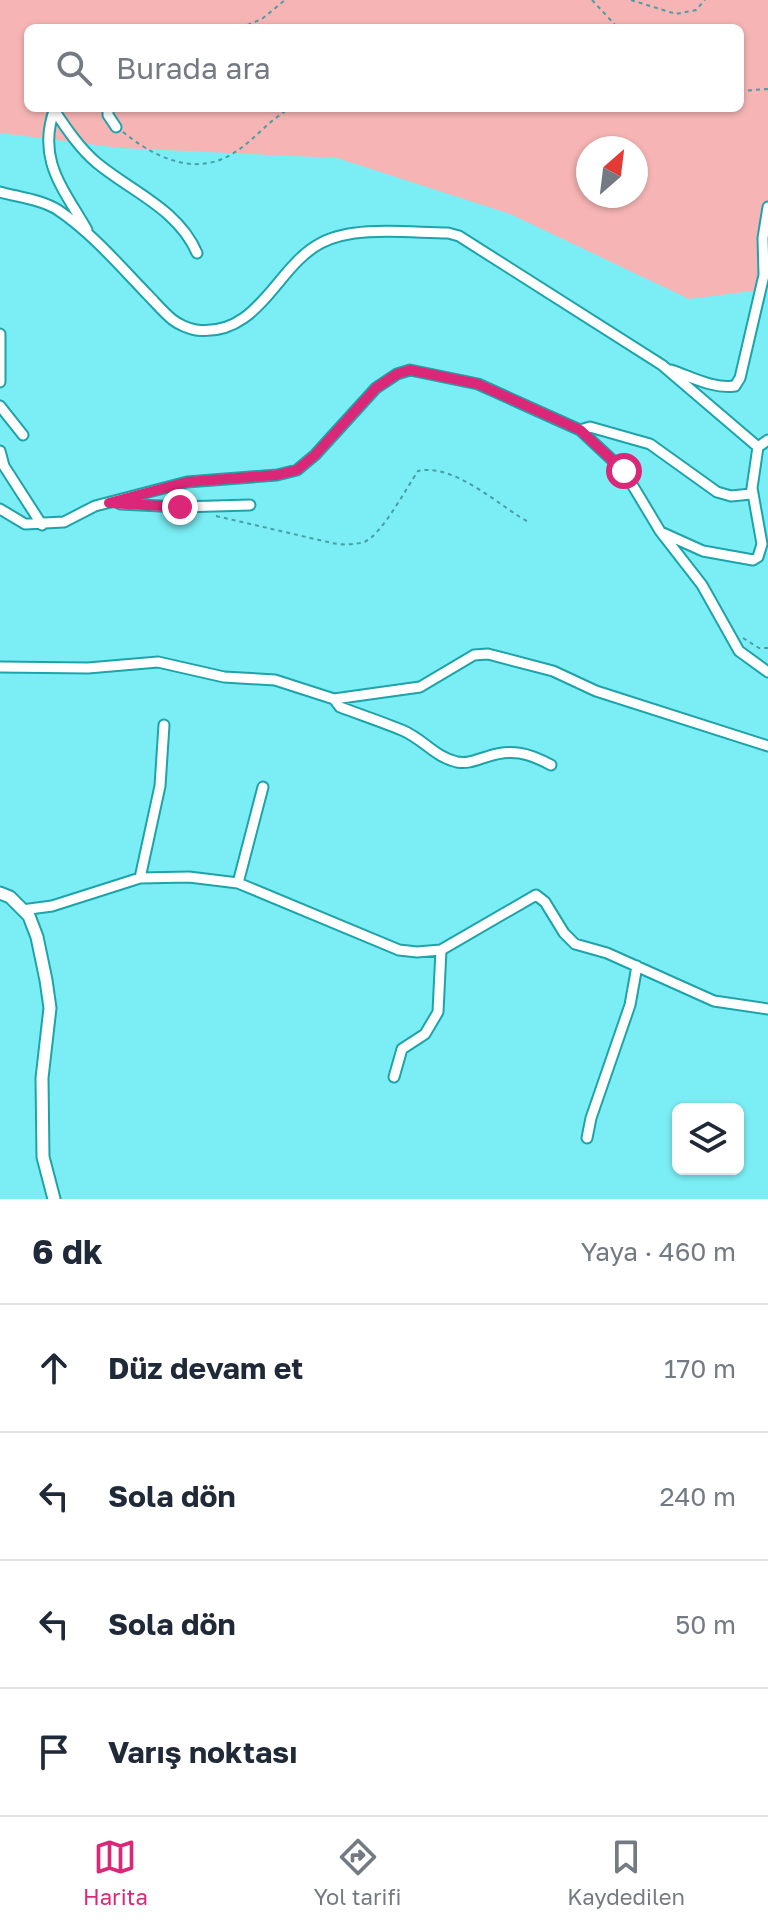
<!DOCTYPE html>
<html lang="tr">
<meta charset="utf-8">
<style>
body{margin:0;font-family:"Golos Text",sans-serif;background:#f2f2f3;color:#1f2937}
.controls{position:absolute;right:24px;bottom:24px;display:grid;overflow:hidden;border-radius:12px;box-shadow:0 2px 6px #0004}
.controls button{width:72px;height:72px;display:grid;place-items:center;padding:0;border:0;border-bottom:2px solid #e0e1e3;background:#fff;color:#1f2937;font:40px sans-serif}
.compass{position:absolute;left:576px;top:136px;width:72px;height:72px;border-radius:50%;background:#fff;box-shadow:0 2px 6px #0004;rotate:28deg}
.stop{position:absolute;width:24px;height:24px;margin:-18px;border:6px solid #db2777;border-radius:50%;background:#fff}
.stop.end{background:#db2777;border-color:#fff;box-shadow:0 2px 8px #0008}
.list{margin:0;padding:0;list-style:none}
h2{display:flex;justify-content:space-between;align-items:center;height:104px;margin:0;padding:0 32px;font-size:34px}
h2 small{font-size:26px;font-weight:400;color:#747a83}
.list li{display:grid;grid-template-columns:52px 1fr auto;gap:24px;align-items:center;box-sizing:border-box;height:128px;padding:0 32px;border-top:2px solid #e0e1e3}
.list b{display:block;font-size:30px;white-space:nowrap}
.list em{font-size:26px;font-style:normal;color:#747a83}
.icon{flex:none;width:44px;height:44px;fill:none;stroke:currentColor;stroke-width:2;stroke-linecap:round;stroke-linejoin:round}
.map{position:relative;flex:none;width:768px;height:1199px;overflow:hidden}
.search{position:absolute;background:#fff;box-shadow:0 2px 6px #0004;left:24px;right:24px;top:24px;height:88px;display:flex;align-items:center;gap:20px;box-sizing:border-box;padding:0 28px;border-radius:12px;color:#747a83;font-size:30px}
.sheet{height:616px;background:#fff}
nav{display:flex;justify-content:space-around;align-items:center;box-sizing:border-box;height:112px;border-top:2px solid #e0e1e3;background:#fff;font-size:22px;color:#747a83}
nav a{display:grid;justify-items:center;gap:4px}
nav .on{color:#db2777}
.map>svg:first-child{display:block}
.green{fill:#f6b5b4;fill-rule:evenodd}
.lines{fill:none;stroke-linecap:round;stroke-linejoin:round}
.minor-casing{stroke:#1da3a9;stroke-width:13}
.tertiary-casing{stroke:#1da3a9;stroke-width:15}
.path{stroke:#4a9ea3;stroke-width:2;stroke-dasharray:4 4;stroke-linecap:butt}
.minor{stroke:#fff;stroke-width:9}
.tertiary{stroke:#fff;stroke-width:11}
.route{stroke:#db2777;stroke-width:10}
</style>
<div class="map">
<svg width="768" height="1199" viewBox="0 0 768 1199">
<rect width="100%" height="100%" fill="#7beef5"/>
<!-- green -->
<path class="green" d="M 0,0 L 768,0 L 768,289 L 689,299 L 510,214 L 337,158 L 120,148 L 0,133 ZM 28,28 L 740,28 L 740,108 L 28,108 ZM 588,148 L 636,148 L 636,196 L 588,196 Z"/>
<g class="lines">
<defs>
<path id="minor" d="M 55,108 C 36,159 63,188 87,230
M 108,108 L 108,115 L 116,127
M 54,110 C 66,128 80,149 97,163 C 132,192 178,209 197,253
M 0,192 C 18,197 43,200 58,210 C 92,233 119,265 147,294 C 155,302 164,313 173,320 C 178,324 189,329 196,330 C 259,338 276,266 321,243 C 355,225 411,233 448,233 L 459,236 L 662,365 L 758,447
M 0,334 L 0,382
M 671,370 C 692,377 713,389 735,386 L 740,378 L 764,275 L 763,238 L 768,207
M 0,406 L 23,435
M 580,430 L 590,427 L 650,444 L 717,492 L 731,496 L 751,494 L 752,488
M 0,451 L 4,466 L 42,525
M 120,504 L 180,507 L 250,505
M 0,509 L 25,524 L 64,522 L 95,506 L 187,482 L 277,475 L 297,470 L 315,455 L 376,388 L 397,374 L 410,370 L 478,384 L 580,430 L 624,471 L 660,531 L 702,585 L 739,651 L 768,672
M 663,533 L 703,551 L 753,560 L 758,557 L 762,544 L 752,488 L 758,447 L 768,440
M 0,667 L 88,668 L 158,662 L 224,677 L 275,680 L 334,699 L 420,687 L 474,655 L 488,654 L 553,671 L 596,691 L 768,746
M 334,699 L 340,707 C 361,715 383,722 404,731 C 424,740 435,757 457,762 C 468,764 476,760 486,757 C 511,748 529,753 551,765
M 140,878 L 160,786 L 164,725
M 238,883 L 263,787
M 22,910 L 52,906 L 140,878 L 189,877 L 238,883 L 399,950 L 417,952 L 441,950 L 536,895 L 545,902 L 564,933 L 575,944 L 607,953 L 714,1001 L 768,1009
M 394,1077 L 402,1049 L 425,1034 L 438,1012 L 441,950
M 587,1138 L 591,1118 L 630,1005 L 637,966"/>
<path id="tertiary" d="M 0,893 L 10,897 L 29,916 L 37,937 L 46,980 L 50,1008 L 42,1078 L 43,1157 L 54,1199"/>
</defs>
<!-- minor casing -->
<use href="#minor" class="minor-casing"/>
<!-- tertiary casing -->
<use href="#tertiary" class="tertiary-casing"/>
<!-- path -->
<path class="path" d="M 592,0 L 618,28
M 631,0 L 676,14 L 696,10 L 705,0
M 240,28 L 262,19 L 285,0
M 740,91 L 768,89
M 123,132 C 154,157 194,177 232,154 C 253,142 268,120 291,108
M 216,516 L 332,543 C 342,545 354,545 364,542 C 381,536 407,487 418,471 C 455,463 499,506 530,523
M 743,638 L 759,648 L 768,648"/>
<!-- minor -->
<use href="#minor" class="minor"/>
<!-- tertiary -->
<use href="#tertiary" class="tertiary"/>
</g>
<g class="lines">
<!-- route -->
<path class="route" d="M 180,507 L 109,503 L 187,482 L 277,475 L 297,470 L 315,455 L 376,388 L 397,374 L 410,370 L 478,384 L 580,430 L 624,471"/>
</g>
</svg>
<div class="controls">
<button><svg class="icon" aria-label="layers" viewBox="0 0 24 24"><path d="M12 4l9 5-9 5-9-5zM3 14l9 5 9-5"/></svg></button>
</div>
<svg class="compass" viewBox="-18 -18 36 36"><path d="M0-13l5 13h-10z" fill="#e53935"/><path d="M0 13l5-13h-10z" fill="#747a83"/></svg>
<div class="stop" style="left:624px;top:471px"></div>
<div class="stop end" style="left:180px;top:507px"></div>
<div class="search"><svg class="icon" aria-label="search" viewBox="0 0 24 24"><circle cx="10" cy="10" r="6"/><path d="M15 15l6 6"/></svg>Burada ara</div>
</div>
<section class="sheet">
<h2>6 dk<small>Yaya · 460 m</small></h2>
<ul class="list">
<li><svg class="icon" aria-label="ahead" viewBox="0 0 24 24"><path d="M12 20V5M6 11l6-6 6 6"/></svg><div><b>Düz devam et</b></div><em>170 m</em></li>
<li><svg class="icon" aria-label="left" viewBox="0 0 24 24"><path d="M17 20v-9H6M10 6l-5 5 5 5"/></svg><div><b>Sola dön</b></div><em>240 m</em></li>
<li><svg class="icon" aria-label="left" viewBox="0 0 24 24"><path d="M17 20v-9H6M10 6l-5 5 5 5"/></svg><div><b>Sola dön</b></div><em>50 m</em></li>
<li><svg class="icon" aria-label="arrive" viewBox="0 0 24 24"><path d="M6 21V4h12l-3 4 3 4H6"/></svg><div><b>Varış noktası</b></div></li>
</ul>
</section>
<nav>
<a class="on"><svg class="icon" aria-label="map" viewBox="0 0 24 24"><path d="M3 6l6-2 6 2 6-2v14l-6 2-6-2-6 2zM9 4v14M15 6v14"/></svg>Harita</a>
<a><svg class="icon" aria-label="directions" viewBox="0 0 24 24"><path d="M12 3l9 9-9 9-9-9zM9 14v-3h6M13 9l2 2-2 2"/></svg>Yol tarifi</a>
<a><svg class="icon" aria-label="saved" viewBox="0 0 24 24"><path d="M7 4h10v16l-5-4-5 4z"/></svg>Kaydedilen</a>
</nav>
